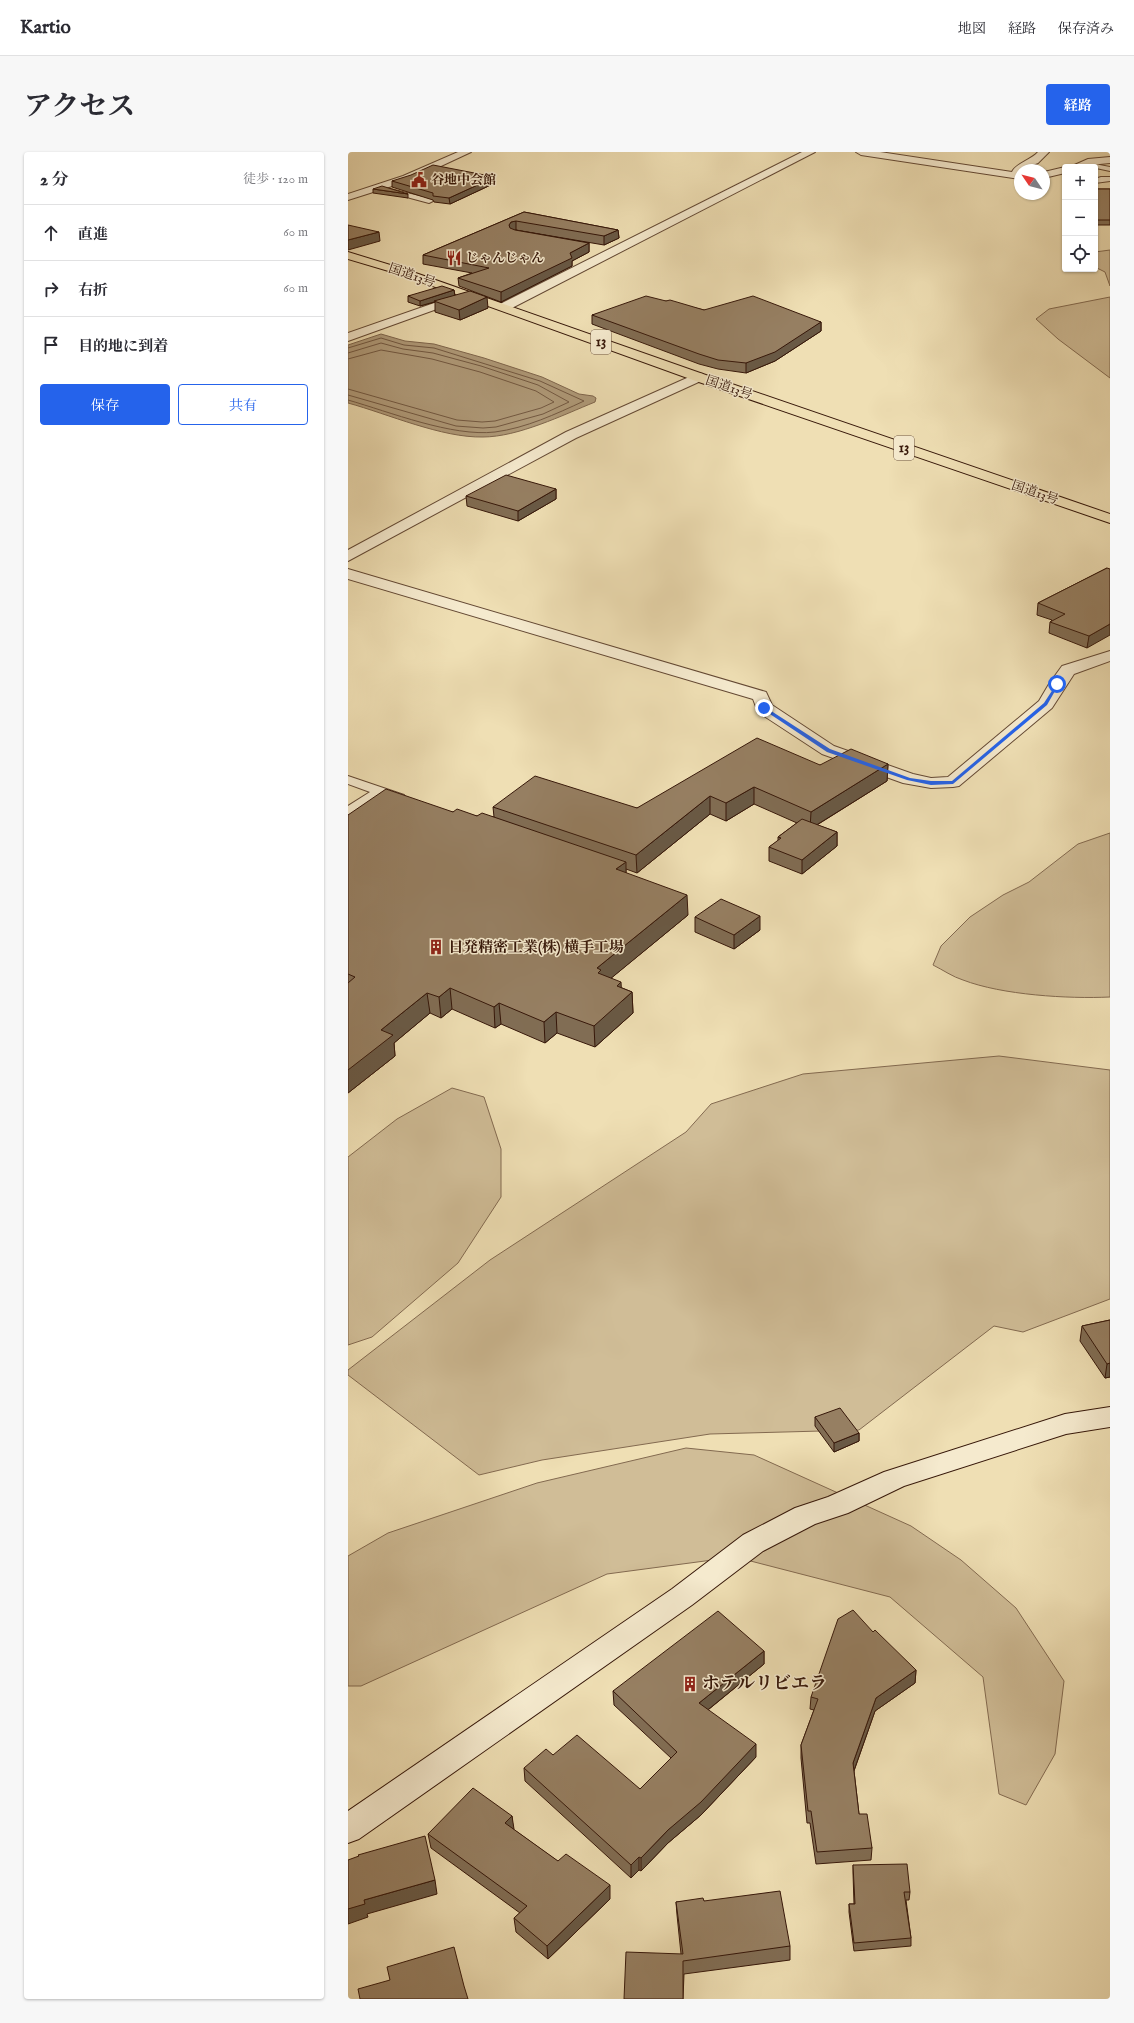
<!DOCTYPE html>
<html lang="ja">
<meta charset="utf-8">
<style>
body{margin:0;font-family:"IM FELL English","Noto Serif JP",serif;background:#f7f7f7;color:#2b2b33}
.controls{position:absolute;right:12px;top:12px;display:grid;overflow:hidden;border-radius:4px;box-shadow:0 1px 3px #0004}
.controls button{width:36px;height:36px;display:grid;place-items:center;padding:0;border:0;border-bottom:1px solid #e1e1e2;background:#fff;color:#2b2b33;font:20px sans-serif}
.compass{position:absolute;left:666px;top:12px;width:36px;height:36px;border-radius:50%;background:#fff;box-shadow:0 1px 3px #0004;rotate:305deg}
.stop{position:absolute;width:12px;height:12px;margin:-9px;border:3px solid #2563eb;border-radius:50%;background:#fff}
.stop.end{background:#2563eb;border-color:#fff;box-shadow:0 1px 4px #0008}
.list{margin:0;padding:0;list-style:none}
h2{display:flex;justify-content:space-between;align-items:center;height:52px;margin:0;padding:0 16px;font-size:17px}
h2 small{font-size:13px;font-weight:400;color:#7c7c81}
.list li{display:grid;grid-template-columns:26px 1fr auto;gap:12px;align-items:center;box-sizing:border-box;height:56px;padding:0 16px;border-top:1px solid #e1e1e2}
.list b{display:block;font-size:15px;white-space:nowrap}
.list em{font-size:13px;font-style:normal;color:#7c7c81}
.actions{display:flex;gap:8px;padding:12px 16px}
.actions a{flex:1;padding:9px 0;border:1px solid #2563eb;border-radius:4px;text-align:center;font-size:14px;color:#2563eb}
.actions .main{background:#2563eb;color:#fff}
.icon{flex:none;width:22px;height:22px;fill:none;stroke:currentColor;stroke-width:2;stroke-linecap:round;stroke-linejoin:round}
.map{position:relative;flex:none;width:762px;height:1847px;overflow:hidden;border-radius:4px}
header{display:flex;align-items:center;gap:24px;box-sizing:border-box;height:56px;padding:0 20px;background:#fff;border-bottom:1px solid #e1e1e2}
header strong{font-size:19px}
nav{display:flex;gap:22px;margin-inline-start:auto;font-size:14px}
.intro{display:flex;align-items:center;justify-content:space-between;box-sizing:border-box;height:96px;padding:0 24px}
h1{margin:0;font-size:28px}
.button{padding:10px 18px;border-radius:4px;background:#2563eb;color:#fff;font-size:14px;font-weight:700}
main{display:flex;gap:24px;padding:0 24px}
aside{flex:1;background:#fff;border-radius:4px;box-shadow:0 1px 3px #0004}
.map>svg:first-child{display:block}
.green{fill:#d0bd97;stroke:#836a50}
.water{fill:#b09b7a;stroke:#7f664d}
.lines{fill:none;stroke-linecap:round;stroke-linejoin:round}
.shore{stroke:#735942;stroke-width:1}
.lane-casing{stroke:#644934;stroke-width:2}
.street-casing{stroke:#644934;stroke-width:2}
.secondary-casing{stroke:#361709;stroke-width:2}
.highway-casing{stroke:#361709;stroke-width:2}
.lane{fill:#f5eace;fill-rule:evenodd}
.street{fill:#f5eace;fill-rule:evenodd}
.secondary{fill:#f5eace;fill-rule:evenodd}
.highway{fill:#efdfb4;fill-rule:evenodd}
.wall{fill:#816d54;stroke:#361709}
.shaded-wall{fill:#695945;stroke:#361709}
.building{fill:#967f62;stroke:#361709}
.route{fill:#2563eb}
.labels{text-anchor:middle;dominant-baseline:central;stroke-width:3;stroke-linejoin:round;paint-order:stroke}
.far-poi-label{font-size:13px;font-weight:bold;fill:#361709;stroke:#f5eace;text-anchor:start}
.far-street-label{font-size:13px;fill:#361709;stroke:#f5eace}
.shield{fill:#f5eace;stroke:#6f5644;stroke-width:1}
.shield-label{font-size:14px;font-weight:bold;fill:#361709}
.poi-label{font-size:15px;font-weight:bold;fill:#361709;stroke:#f5eace;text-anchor:start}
.near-poi-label{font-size:18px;font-weight:bold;fill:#361709;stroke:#f5eace;text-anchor:start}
</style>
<header>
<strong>Kartio</strong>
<nav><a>地図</a><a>経路</a><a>保存済み</a></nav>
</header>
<div class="intro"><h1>アクセス</h1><a class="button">経路</a></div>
<main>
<aside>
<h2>2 分<small>徒歩 · 120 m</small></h2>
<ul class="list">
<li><svg class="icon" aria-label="ahead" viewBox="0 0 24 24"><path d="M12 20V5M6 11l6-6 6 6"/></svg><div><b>直進</b></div><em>60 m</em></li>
<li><svg class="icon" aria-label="right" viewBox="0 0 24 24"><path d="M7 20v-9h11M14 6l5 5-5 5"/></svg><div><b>右折</b></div><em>60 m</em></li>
<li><svg class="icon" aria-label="arrive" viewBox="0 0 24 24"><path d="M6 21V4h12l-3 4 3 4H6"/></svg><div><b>目的地に到着</b></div></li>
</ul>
<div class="actions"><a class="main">保存</a><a>共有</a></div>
</aside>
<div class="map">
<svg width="762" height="1847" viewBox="0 0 762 1847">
<rect width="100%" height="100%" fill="#efdfb4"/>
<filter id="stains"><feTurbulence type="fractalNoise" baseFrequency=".005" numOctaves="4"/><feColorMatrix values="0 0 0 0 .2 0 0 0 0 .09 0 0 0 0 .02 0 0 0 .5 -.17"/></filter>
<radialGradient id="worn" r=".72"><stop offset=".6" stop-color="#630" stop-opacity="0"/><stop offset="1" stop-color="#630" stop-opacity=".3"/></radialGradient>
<!-- green -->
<path class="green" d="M 762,98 L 762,134 L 757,120 L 747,115 L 747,100 Z
M 762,145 L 762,226 L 710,187 L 688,167 L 701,157 Z
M 762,681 L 762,845 C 720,847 654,843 615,828 C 605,825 595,818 585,813 L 593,794 L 622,765 L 655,743 L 681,730 L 730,692 Z
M 651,904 L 762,918 L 762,1147 L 675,1180 L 646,1174 L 511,1278 L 362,1282 L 194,1308 L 131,1323 L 0,1223 L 0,1218 L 142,1108 L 338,980 L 363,952 L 455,922 Z
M 104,936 L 136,945 L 153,997 L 153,1045 L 110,1111 L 24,1185 L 0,1193 L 0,1005 L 49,967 Z
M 338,1296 L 406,1303 L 563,1374 L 613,1408 L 668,1456 L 716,1529 L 707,1602 L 678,1653 L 651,1642 L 635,1525 L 542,1445 L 387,1405 L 259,1422 L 13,1534 L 0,1534 L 0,1404 L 40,1381 L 189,1331 Z"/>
<!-- water -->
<path class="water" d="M 33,182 L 57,189 L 86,192 L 136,206 L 194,225 L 231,242 L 245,244 L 248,246 L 247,250 C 215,263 170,285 135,285 C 94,286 40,262 0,251 L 0,193 Z"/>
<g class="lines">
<!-- shore -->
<path class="shore" d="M 0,196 L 33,186 L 56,193 L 86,196 L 192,229 L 236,249 C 208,262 178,276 147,280 C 104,285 42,260 0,248
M 0,201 L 33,191 L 55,197 L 85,201 L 133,214 L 190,233 L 221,250 L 195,262 L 148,275 L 135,276 L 108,274 L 0,243
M 0,207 L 33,198 L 84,207 L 132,220 L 188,239 L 206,250 L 193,256 L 147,269 L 134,270 L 109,268 L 0,237"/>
<defs>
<path id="lane" d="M 736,10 L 762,15 L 762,19 L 734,13 L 733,12 Z
M 753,25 L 762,25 L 762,29 L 747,31 L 747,27 Z
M 42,37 L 84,47 L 85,49 L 81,51 L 40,40 L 38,39 Z
M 0,624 L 56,643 L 58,646 L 52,650 L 33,643 L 0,664 L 0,654 L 22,640 L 0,632 Z"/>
<path id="street" d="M 110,0 L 123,0 L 63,28 L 0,48 L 0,42 L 55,24 Z
M 454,0 L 467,0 L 160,158 L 152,158 L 150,155 L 152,152 Z
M 508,0 L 532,0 L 664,20 C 668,11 683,8 690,0 L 701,0 L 690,11 L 672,18 L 672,27 L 513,3 Z
M 762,5 L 762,11 C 748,12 736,15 722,15 L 740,7 Z
M 717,15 L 717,21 L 696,26 L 696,20 Z
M 116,142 L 120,144 L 122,146 L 120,148 L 100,153 L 0,189 L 0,181 L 92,149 Z
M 350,221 L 355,222 L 356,225 L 355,228 L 228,286 L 0,409 L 0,398 L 218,280 Z
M 0,417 L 418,540 L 424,553 L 486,594 L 565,622 L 583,626 L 600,625 L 691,549 L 701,532 L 714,514 L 762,499 L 762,509 L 726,522 L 704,556 L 611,634 L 605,635 L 583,636 L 555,631 L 474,602 L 410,560 L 405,547 L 0,427 Z"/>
<path id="secondary" d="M 762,1255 L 762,1275 L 718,1282 L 556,1334 L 500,1361 L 467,1372 L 415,1399 L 344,1453 L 11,1687 L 0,1691 L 0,1659 L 324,1437 L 395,1383 L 447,1356 L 480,1345 L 536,1320 L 717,1262 Z"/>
<path id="highway" d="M 0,100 L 62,119 L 355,222 L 762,362 L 762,371 L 345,228 L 54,123 L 0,107 Z"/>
</defs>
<!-- lane casing -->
<use href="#lane" class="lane-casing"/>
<!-- street casing -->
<use href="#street" class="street-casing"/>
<!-- secondary casing -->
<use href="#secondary" class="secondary-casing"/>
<!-- highway casing -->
<use href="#highway" class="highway-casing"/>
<!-- lane -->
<use href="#lane" class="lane"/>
<!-- street -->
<use href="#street" class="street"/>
<!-- secondary -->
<use href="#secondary" class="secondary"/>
<!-- highway -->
<use href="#highway" class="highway"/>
</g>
<!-- wall -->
<path class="wall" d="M 147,25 L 147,31 L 102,52 L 86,50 L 85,48 L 44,35 L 44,29 Z
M 25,37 L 60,42 L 60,46 L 25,41 Z
M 747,37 L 762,37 L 762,73 L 747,73 Z
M 176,60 L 270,78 L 271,86 L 256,93 L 168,78 L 167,78 L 241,91 L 241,100 L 224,109 L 224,114 L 153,150 L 111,134 L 110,126 L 124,121 L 75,112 L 75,103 Z
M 106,138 L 107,144 L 140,156 L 112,168 L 87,160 L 87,150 L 72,154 L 60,150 L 60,144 Z
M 318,149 L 356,158 L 473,170 L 473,179 L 427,209 L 398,221 L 370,217 L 351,212 L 244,172 L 244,163 Z
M 208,337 L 208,347 L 170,369 L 119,354 L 118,344 Z
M 759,416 L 739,496 L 701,481 L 702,470 L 704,468 L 689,463 L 690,451 Z
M 540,612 L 539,629 L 469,673 L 489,680 L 489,694 L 454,722 L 421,709 L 421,695 L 430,689 L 430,685 L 449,671 L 406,652 L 378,669 L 362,662 L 289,721 L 278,717 L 278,721 L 340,763 L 263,826 L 274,836 L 284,840 L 285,861 L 247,895 L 209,881 L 197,891 L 153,872 L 147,876 L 104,857 L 93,866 L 82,861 L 46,891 L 47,904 L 0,941 L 0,663 L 105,660 L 129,664 L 146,665 L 145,655 L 289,656 L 472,613 Z
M 347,765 L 412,778 L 386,797 L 347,780 Z
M 762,1168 L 762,1225 L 757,1226 L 732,1189 L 734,1174 Z
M 467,1265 L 511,1281 L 511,1289 L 486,1300 L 467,1274 Z
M 525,1480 L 568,1518 L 567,1531 L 527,1559 L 506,1619 L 511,1662 L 524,1696 L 523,1708 L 468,1712 L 462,1671 L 459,1671 L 453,1606 L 453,1593 L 466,1558 L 462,1557 L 463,1545 Z
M 416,1499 L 416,1512 L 360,1558 L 408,1605 L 353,1663 L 320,1691 L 293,1719 L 291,1718 L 283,1726 L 177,1629 L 176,1616 L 205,1603 L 292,1637 L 323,1606 L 266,1553 L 265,1539 Z
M 164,1664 L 165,1677 L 262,1747 L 200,1807 L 168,1780 L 166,1766 L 172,1761 L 83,1696 L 80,1682 Z
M 505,1713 L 562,1740 L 561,1748 L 558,1748 L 563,1786 L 563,1794 L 506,1799 L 501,1760 L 501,1752 L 506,1752 L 505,1721 Z
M 356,1749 L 442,1794 L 442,1808 L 336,1822 L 335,1847 L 276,1847 L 333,1802 L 329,1763 L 328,1750 Z"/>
<!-- shaded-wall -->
<path class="shaded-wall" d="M 147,25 L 147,31 L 102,52 L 101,46 Z
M 168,69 L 168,78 L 164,79 L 162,81 L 161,73 L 163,70 Z
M 270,78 L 271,86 L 256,93 L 256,84 Z
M 31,80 L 32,89 L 0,98 L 0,88 Z
M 241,91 L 241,100 L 224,109 L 224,114 L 153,150 L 153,140 L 222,101 Z
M 106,138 L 107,144 L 72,154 L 72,149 Z
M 139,145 L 140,156 L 112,168 L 111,158 Z
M 473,170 L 473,179 L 427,209 L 398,221 L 398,211 Z
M 208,337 L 208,347 L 170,369 L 170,359 Z
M 762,472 L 762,483 L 739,496 L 741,484 Z
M 540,612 L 539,629 L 462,677 L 463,660 Z
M 406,635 L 406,652 L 378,669 L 378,651 Z
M 362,644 L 362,662 L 289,721 L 288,703 Z
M 489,680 L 489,694 L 454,722 L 454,708 Z
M 278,710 L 278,729 L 268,717 Z
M 339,743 L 340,763 L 250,837 L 249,816 Z
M 412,764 L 412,778 L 386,797 L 386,783 Z
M 273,830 L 274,849 L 284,840 L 285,861 L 247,895 L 246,874 L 269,834 Z
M 102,836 L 104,857 L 93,866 L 91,845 Z
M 79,841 L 82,861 L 46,891 L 47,904 L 0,941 L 0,918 L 33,878 Z
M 151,851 L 153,872 L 147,876 L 146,855 Z
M 208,860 L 209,881 L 197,891 L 196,870 Z
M 762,1211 L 762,1225 L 757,1226 L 759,1212 Z
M 511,1281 L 511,1289 L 486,1300 L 486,1291 Z
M 416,1499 L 416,1512 L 351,1565 L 351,1551 Z
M 568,1518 L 567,1531 L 527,1559 L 504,1624 L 505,1611 L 528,1546 Z
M 408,1592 L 408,1605 L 353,1663 L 320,1691 L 293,1719 L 293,1706 L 320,1678 Z
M 164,1664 L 166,1677 L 158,1685 L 157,1671 Z
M 291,1705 L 291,1718 L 283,1726 L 283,1713 Z
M 87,1728 L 89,1742 L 19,1762 L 20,1765 L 0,1772 L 0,1757 L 16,1748 Z
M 262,1733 L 262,1747 L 200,1807 L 199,1794 Z"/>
<!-- building -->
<path class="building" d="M 85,13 L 147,25 L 101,46 L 85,44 L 85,41 L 44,29 L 63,23 Z
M 34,34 L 60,42 L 25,37 Z
M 747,37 L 762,37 L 762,68 L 747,68 Z
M 176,60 L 270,78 L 256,84 L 168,69 L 163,70 L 161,73 L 162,76 L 167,78 L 241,91 L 222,101 L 224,106 L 153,140 L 110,126 L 141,116 L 75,103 Z
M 0,73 L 31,80 L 0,88 Z
M 94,134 L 106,138 L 72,149 L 60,144 Z
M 122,139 L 139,145 L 111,158 L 86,149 Z
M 298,144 L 318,149 L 322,148 L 356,158 L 405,144 L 473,170 L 427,200 L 398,211 L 370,208 L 351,202 L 244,163 Z
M 158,323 L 208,337 L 170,359 L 118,344 Z
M 759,416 L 762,417 L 762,472 L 741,484 L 702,470 L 717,462 L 690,451 Z
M 409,586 L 472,613 L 503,597 L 540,612 L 463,660 L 406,635 L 378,651 L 362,644 L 288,703 L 145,655 L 187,624 L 289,656 Z
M 38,637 L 105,660 L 109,657 L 129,664 L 134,661 L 278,710 L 268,717 L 339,743 L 249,816 L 253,818 L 250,821 L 273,830 L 269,834 L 284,840 L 246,874 L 208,860 L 196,870 L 151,851 L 146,855 L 102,836 L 91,845 L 79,841 L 33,878 L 45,883 L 0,918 L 0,831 L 7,825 L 0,822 L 0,663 Z
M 454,667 L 489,680 L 454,708 L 421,695 L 433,686 L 430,685 Z
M 373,747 L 412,764 L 386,783 L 347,765 Z
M 762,1168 L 762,1211 L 759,1212 L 734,1174 Z
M 492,1256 L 511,1281 L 486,1291 L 467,1265 Z
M 505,1458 L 525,1480 L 527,1478 L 568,1518 L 528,1546 L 505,1611 L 511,1662 L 519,1662 L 524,1696 L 469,1700 L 463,1659 L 460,1659 L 453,1593 L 470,1547 L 463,1545 L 490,1467 Z
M 370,1459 L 416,1499 L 351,1551 L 408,1592 L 353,1650 L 320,1678 L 293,1706 L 291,1705 L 283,1713 L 176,1616 L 198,1597 L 205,1603 L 229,1583 L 292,1637 L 329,1600 L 265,1539 Z
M 125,1636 L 164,1664 L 157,1671 L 210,1709 L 218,1702 L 262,1733 L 199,1794 L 166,1766 L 179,1754 L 80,1682 Z
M 77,1684 L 87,1728 L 16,1748 L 17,1752 L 0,1757 L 0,1708 L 11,1704 L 10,1703 Z
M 559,1712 L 562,1740 L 556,1740 L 563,1786 L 506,1791 L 501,1752 L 507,1752 L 505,1713 Z
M 432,1739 L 442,1794 L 335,1809 L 335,1847 L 276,1847 L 278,1800 L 335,1802 L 328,1750 L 355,1746 L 356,1749 Z
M 106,1795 L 116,1834 L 120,1847 L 12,1847 L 10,1837 L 42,1828 L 39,1815 Z"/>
<!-- route -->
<path class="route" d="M 709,531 L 711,532 L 699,553 L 605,632 L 583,633 L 559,628 L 479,600 L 413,556 L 417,555 L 482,597 L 562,626 L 583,629 L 604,629 L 696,551 Z"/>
<!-- icons -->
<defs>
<symbol id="civic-bare" viewBox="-9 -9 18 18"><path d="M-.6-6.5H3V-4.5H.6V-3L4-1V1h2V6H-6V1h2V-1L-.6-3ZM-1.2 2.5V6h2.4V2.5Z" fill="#8f2418" stroke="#f5eace" stroke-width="2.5" paint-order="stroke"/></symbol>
<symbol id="restaurant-bare" viewBox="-9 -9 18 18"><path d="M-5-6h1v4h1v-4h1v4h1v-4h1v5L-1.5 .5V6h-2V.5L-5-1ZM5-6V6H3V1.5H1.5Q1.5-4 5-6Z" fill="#8f2418" stroke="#f5eace" stroke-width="2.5" paint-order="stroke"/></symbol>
<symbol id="building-bare" viewBox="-9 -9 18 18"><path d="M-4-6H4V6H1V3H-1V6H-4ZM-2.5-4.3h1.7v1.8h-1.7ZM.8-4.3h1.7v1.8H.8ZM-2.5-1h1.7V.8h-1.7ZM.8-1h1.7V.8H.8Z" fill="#8f2418" stroke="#f5eace" stroke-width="2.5" paint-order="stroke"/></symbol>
</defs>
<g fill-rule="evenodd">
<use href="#civic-bare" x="60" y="17" width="22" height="22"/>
<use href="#restaurant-bare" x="95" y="95" width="22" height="22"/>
<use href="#building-bare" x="77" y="784" width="22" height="22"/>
<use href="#building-bare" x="331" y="1521" width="22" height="22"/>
</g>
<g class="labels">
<!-- far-poi labels -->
<g class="far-poi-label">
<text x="83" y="28">谷地中会館</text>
<text x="118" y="106">じゃんじゃん</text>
</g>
<!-- far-street labels -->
<g class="far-street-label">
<text transform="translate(64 124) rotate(19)">国道13号</text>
<text transform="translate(381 236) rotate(19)">国道13号</text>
<text transform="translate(687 341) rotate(19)">国道13号</text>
</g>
<!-- shield labels -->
<g class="shield">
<rect x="243" y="178" width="20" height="24" rx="3"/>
<rect x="546" y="284" width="20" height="24" rx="3"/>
</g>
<g class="shield-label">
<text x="253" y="190">13</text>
<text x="556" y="296">13</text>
</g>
<!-- poi labels -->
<g class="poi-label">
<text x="100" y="795">日発精密工業(株) 横手工場</text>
</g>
<!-- near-poi labels -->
<g class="near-poi-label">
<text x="354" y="1532">ホテルリビエラ</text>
</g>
</g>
<rect width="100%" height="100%" filter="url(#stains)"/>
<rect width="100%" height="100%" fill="url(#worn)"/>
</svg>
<div class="controls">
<button>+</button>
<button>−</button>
<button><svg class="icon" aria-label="locate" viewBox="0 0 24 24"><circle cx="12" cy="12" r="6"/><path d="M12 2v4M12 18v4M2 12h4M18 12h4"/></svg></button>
</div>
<svg class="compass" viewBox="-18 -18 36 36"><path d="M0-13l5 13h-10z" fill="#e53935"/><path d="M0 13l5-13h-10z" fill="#7c7c81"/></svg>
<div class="stop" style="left:709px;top:532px"></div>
<div class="stop end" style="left:416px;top:556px"></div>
</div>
</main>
